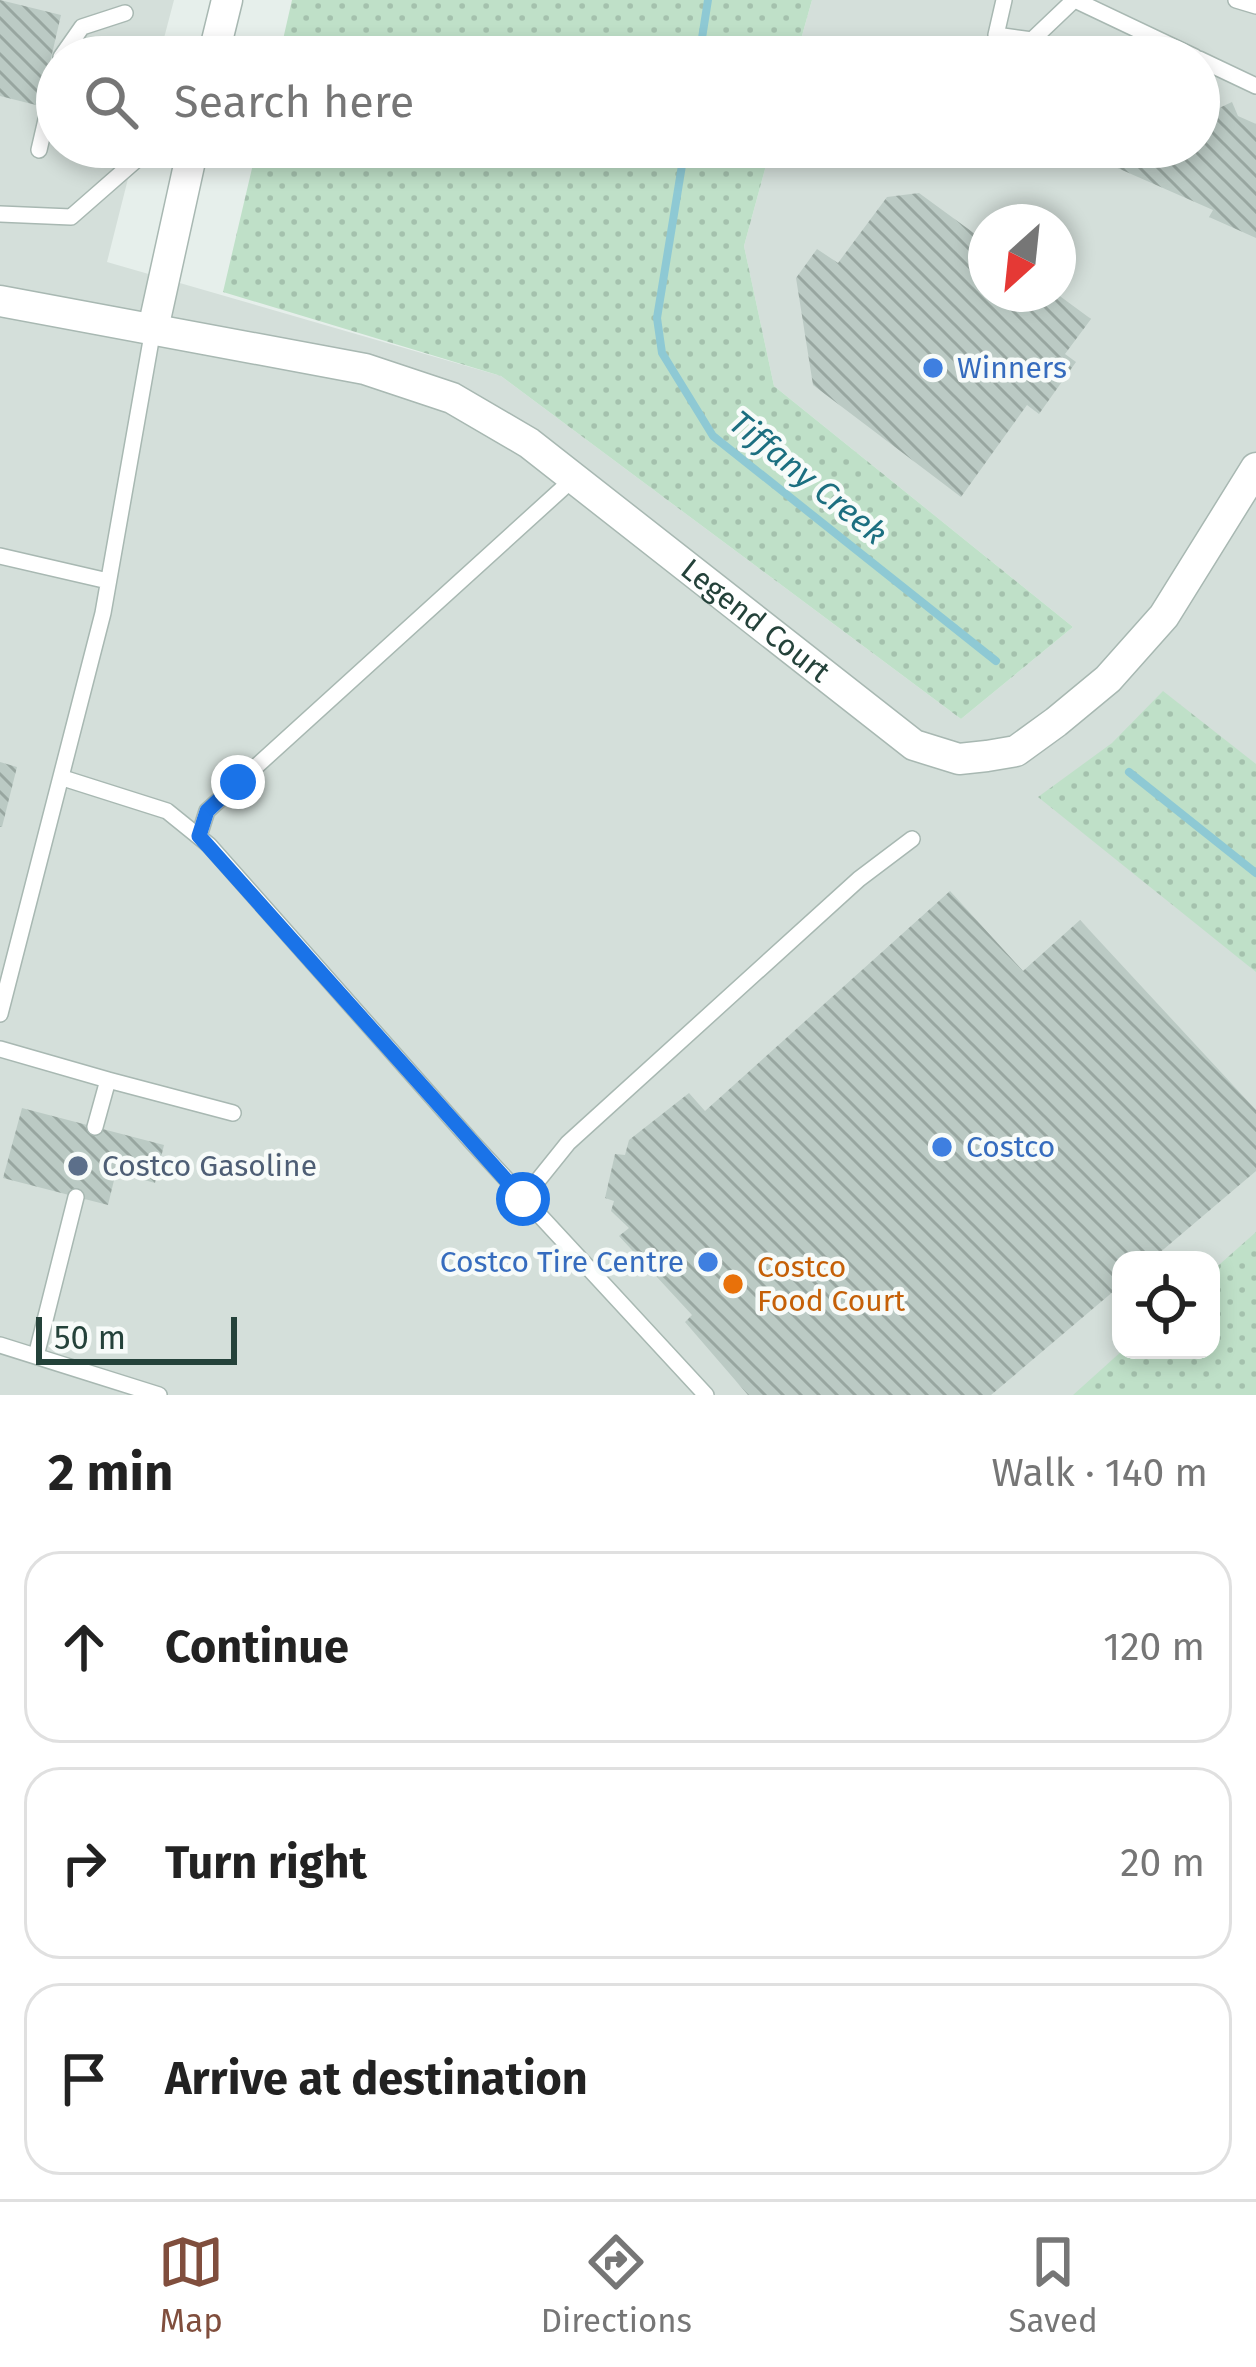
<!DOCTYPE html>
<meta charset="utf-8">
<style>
body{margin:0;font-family:"Fira Sans",sans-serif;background:#f6f6f6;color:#222}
.controls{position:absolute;right:36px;bottom:36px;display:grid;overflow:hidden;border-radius:24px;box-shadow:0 6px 18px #0003}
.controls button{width:108px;height:108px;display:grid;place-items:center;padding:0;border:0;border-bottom:3px solid #e0e0e0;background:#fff;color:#222;font:60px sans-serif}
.compass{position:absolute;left:968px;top:204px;width:108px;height:108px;border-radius:50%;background:#fff;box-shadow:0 6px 18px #0003;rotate:207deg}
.scale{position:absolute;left:36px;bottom:30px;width:201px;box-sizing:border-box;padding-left:12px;border:6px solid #24423a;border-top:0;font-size:33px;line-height:42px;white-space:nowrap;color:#24423a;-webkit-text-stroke:9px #f7fbf9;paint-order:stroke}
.stop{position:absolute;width:36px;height:36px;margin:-27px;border:9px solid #1a73e8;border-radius:50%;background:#fff}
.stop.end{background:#1a73e8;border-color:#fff;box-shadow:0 3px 12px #0008}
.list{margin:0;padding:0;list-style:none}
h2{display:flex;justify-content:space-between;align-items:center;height:156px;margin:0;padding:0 48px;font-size:51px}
h2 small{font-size:39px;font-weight:400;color:#767676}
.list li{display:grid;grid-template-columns:78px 1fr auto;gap:36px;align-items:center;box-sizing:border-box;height:192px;margin:0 24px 24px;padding:0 24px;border:3px solid #e0e0e0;border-radius:36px}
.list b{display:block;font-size:45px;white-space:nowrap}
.list em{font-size:39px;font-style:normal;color:#767676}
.icon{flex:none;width:66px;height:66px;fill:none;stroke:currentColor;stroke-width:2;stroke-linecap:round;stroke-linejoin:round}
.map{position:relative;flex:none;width:1256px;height:1395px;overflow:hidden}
.search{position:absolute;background:#fff;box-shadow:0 6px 18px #0003;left:36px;right:36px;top:36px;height:132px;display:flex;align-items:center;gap:30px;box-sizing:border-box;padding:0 42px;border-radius:66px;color:#767676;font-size:45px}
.sheet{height:804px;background:#fff}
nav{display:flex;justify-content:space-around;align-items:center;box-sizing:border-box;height:168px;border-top:3px solid #e0e0e0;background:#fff;font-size:33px;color:#767676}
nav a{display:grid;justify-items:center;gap:6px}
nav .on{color:#804e3d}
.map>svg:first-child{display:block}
.built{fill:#d4dfda;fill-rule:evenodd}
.park{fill:url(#park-dots)}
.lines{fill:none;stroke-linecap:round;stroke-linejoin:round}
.stream{stroke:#8ec9d4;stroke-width:8}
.building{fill:url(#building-back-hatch)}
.lane-casing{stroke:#a8b8b2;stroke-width:18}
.street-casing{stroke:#a8b8b2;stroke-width:33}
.lane{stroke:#fff;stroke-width:15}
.street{stroke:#fff;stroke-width:30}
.route{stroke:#1a73e8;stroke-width:15}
.shop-dot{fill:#3f7fe0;stroke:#f7fbf9;stroke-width:4.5}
.service-dot{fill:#5c6f8a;stroke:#f7fbf9;stroke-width:4.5}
.food-dot{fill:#e8710a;stroke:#f7fbf9;stroke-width:4.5}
.labels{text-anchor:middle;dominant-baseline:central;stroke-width:9;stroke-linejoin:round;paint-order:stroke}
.shop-label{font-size:30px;fill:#366cbe;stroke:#f7fbf9;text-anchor:start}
.street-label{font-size:30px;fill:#24423a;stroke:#f7fbf9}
.service-label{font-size:30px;fill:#4e5e75;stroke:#f7fbf9;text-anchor:start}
.food-label{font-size:30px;fill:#c56008;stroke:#f7fbf9;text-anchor:start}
.water-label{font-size:33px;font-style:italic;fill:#1c6f80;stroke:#f7fbf9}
</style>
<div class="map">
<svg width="1256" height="1395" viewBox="0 0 1256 1395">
<defs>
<pattern id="park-dots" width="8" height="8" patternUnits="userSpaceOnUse" patternTransform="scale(3)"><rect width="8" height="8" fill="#bfe0c8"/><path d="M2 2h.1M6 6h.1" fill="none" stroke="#a4c1ad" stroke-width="1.8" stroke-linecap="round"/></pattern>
<pattern id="building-back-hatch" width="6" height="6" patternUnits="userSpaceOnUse" patternTransform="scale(3)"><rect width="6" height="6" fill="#bbcac4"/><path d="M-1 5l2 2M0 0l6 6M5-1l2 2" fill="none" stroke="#98a6a0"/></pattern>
</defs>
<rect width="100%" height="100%" fill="#e6efeb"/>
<!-- built -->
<path class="built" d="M 0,0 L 174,0 L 159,57 L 57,57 L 57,147 L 136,147 L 107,262 L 501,376 L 961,719 L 1073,627 L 774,386 L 744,246 L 771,147 L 1199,147 L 1199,57 L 796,57 L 812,0 L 1256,0 L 1256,1395 L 0,1395 ZM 986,222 L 1058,222 L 1058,294 L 986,294 ZM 1121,1260 L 1211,1260 L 1211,1350 L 1121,1350 Z"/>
<!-- park -->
<path class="park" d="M 292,0 L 812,0 L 796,57 L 279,57 Z
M 257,147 L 771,147 L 744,246 L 774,386 L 1073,627 L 961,719 L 501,376 L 223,292 Z
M 1163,691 L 1256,764 L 1256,972 L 1038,797 L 1112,743 Z
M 1256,1232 L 1256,1395 L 1073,1395 L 1123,1350 L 1211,1350 L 1211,1272 Z"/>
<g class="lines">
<!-- stream -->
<path class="stream" d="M 699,57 L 708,0
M 685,147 L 657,318 L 662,353 L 713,436 L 996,661
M 1129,772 L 1256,873"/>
</g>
<!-- building -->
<path class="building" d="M 0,0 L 61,15 L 40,106 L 0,96 Z
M 1199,99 L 1219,108 L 1232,102 L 1238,116 L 1256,124 L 1256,238 L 1209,217 L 1213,210 L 1097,159 L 1094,164 L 1054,147 L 1199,147 Z
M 919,193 L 986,242 L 986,294 L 1057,294 L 1091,319 L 1065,354 L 1076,362 L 1039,414 L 1027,405 L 961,497 L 813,385 L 796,278 L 817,249 L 838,263 L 887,197 Z
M 0,762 L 17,767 L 2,827 L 0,827 Z
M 950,891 L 1023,971 L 1080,920 L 1256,1110 L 1256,1171 L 1151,1260 L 1121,1260 L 1121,1285 L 991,1395 L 748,1395 L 685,1322 L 692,1315 L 619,1236 L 629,1228 L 611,1211 L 614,1201 L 605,1198 L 615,1154 L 625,1155 L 629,1140 L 689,1093 L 705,1111 Z
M 22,1108 L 164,1145 L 155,1183 L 116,1172 L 108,1205 L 3,1178 Z"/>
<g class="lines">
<defs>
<path id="lane" d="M 1004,0 L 996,35 L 1032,40 L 1074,0
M 1075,0 L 1195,57
M 1236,0 L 1256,6
M 61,57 L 82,27 L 125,13
M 1199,59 L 1256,86
M 39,150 L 57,72
M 0,214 L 71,217 L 151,147
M 0,556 L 108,581
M 63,778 L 167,811 L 209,845 L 471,1141 L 706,1395
M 199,836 L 207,811 L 574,478
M 0,1014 L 103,613 L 153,329
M 0,1049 L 108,1080 L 95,1127
M 108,1080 L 233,1113
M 523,1199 L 568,1143 L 859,879 L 912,839
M 0,1345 L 159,1395
M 36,1356 L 76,1197"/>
<g id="street">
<path d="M 213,57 L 227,0"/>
<path id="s1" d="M 0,301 L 365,369 L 452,398 L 529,443 L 914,745 L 959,759 L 987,756 L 1016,751 L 1056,722 L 1108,679 L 1164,616 L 1256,468"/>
<path d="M 153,329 L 193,147"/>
</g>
</defs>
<!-- lane casing -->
<use href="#lane" class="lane-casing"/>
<!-- street casing -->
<use href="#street" class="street-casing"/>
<!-- lane -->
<use href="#lane" class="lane"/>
<!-- street -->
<use href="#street" class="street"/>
</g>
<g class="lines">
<!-- route -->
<path class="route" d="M 238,782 L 207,811 L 199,836 L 523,1199"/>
</g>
<!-- markers -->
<g class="shop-dot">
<circle cx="933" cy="368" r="12"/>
<circle cx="942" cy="1147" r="12"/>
<circle cx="708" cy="1262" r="12"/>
</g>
<circle class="service-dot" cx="78" cy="1166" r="12"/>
<circle class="food-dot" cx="733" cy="1284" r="12"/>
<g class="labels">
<!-- shop labels -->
<g class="shop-label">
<text x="957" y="368">Winners</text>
<text x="966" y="1147">Costco</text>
<text x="684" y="1262" text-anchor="end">Costco Tire Centre</text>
</g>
<!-- street labels -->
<g class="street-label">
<text stroke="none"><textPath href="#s1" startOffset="840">Legend Court</textPath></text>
</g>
<!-- service labels -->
<g class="service-label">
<text x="102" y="1166">Costco Gasoline</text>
</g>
<!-- food labels -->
<g class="food-label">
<text x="757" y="1267">Costco<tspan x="757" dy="34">Food Court</tspan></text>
</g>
<!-- water labels -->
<g class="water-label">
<text transform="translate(808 478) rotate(39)">Tiffany Creek</text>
</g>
</g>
</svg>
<div class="controls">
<button><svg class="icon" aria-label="locate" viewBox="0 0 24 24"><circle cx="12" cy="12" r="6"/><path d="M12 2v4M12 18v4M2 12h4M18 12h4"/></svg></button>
</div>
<svg class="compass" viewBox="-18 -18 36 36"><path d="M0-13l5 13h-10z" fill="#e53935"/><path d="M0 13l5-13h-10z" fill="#767676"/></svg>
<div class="scale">50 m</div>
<div class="stop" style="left:523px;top:1199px"></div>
<div class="stop end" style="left:238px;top:782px"></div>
<div class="search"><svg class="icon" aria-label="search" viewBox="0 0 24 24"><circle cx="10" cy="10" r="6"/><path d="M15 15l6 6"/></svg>Search here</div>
</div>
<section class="sheet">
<h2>2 min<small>Walk · 140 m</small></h2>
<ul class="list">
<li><svg class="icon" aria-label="ahead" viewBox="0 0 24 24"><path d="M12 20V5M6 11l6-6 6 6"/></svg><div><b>Continue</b></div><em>120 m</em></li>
<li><svg class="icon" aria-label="right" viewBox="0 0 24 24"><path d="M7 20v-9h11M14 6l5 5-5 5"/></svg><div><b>Turn right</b></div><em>20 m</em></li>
<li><svg class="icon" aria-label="arrive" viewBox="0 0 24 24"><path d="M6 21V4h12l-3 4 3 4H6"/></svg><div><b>Arrive at destination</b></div></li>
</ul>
</section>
<nav>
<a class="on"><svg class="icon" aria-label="map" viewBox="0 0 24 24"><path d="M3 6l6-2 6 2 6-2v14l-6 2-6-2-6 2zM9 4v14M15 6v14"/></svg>Map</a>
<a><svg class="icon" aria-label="directions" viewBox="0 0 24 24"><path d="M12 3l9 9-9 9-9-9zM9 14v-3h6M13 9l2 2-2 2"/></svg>Directions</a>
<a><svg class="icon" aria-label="saved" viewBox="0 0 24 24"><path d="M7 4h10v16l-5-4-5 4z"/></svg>Saved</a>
</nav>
